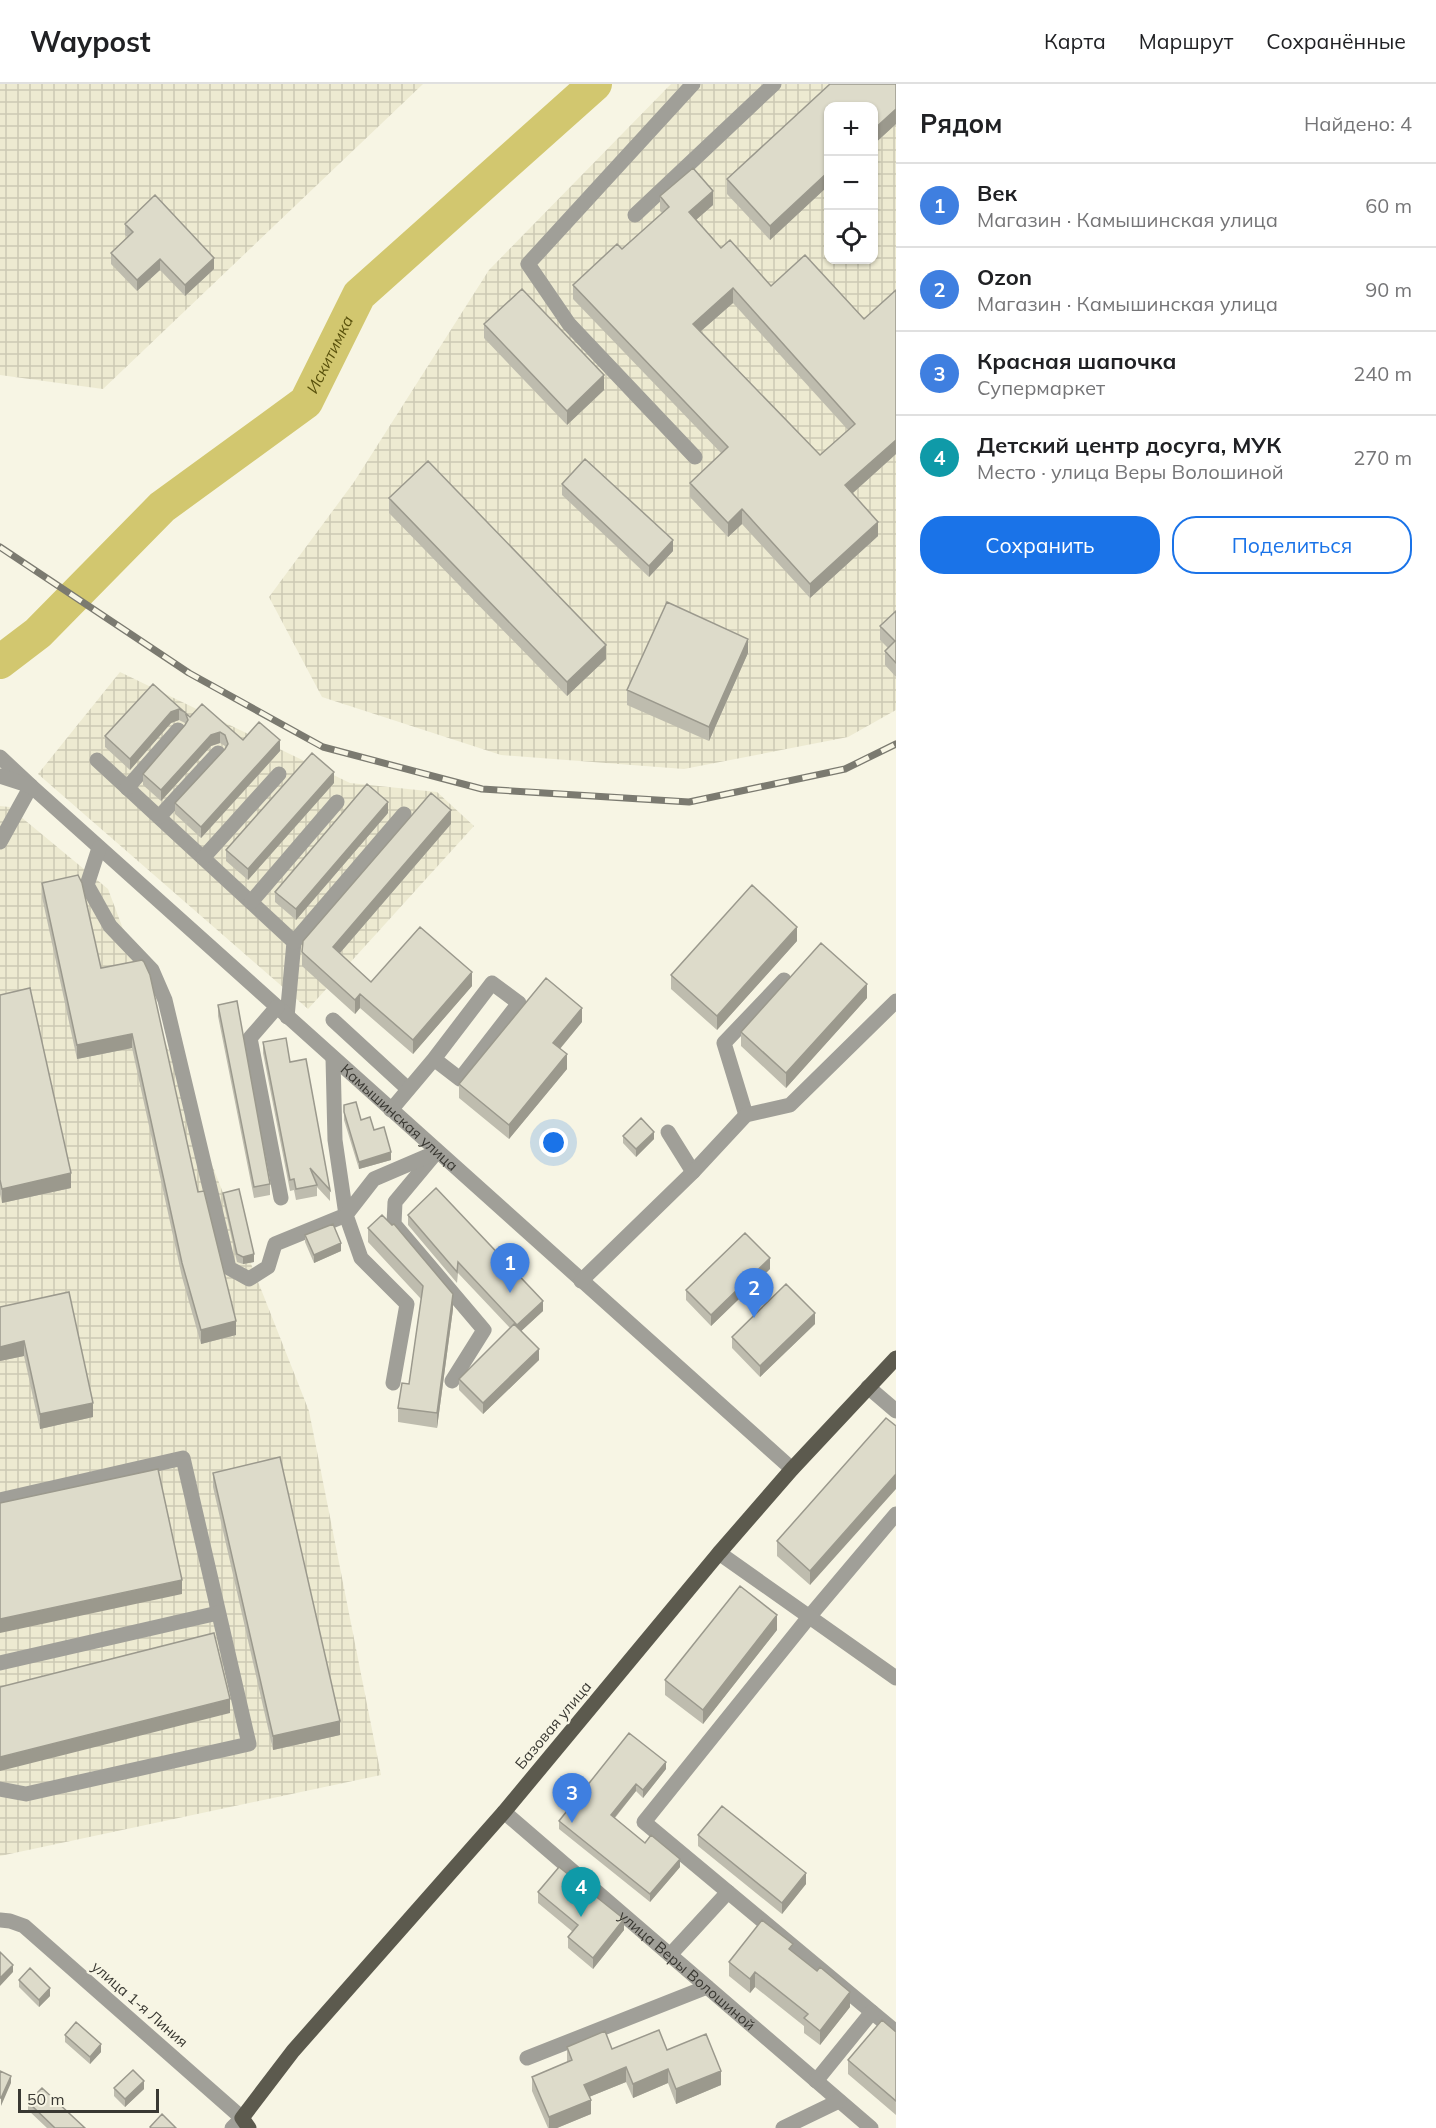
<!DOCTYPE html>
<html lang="ru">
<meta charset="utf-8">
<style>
body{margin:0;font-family:Mulish,sans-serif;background:#f2f2f2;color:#202124}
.controls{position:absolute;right:18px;top:18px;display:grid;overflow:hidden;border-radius:12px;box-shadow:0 2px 4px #0004}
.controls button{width:54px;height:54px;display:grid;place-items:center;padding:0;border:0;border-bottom:2px solid #e0e0e0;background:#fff;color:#202124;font:30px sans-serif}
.scale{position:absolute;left:18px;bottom:15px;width:141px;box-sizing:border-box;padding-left:6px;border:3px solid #393832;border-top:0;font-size:16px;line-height:21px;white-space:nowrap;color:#393832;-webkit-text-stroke:4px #f7f5e4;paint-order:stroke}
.you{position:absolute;left:554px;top:1059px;width:21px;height:21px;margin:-15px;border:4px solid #fff;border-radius:50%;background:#1a73e8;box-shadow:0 0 0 9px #1a73e833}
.badge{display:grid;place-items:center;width:39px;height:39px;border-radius:50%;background:#1a73e8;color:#fff;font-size:20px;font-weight:700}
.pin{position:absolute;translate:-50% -50px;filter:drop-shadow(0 2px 3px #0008)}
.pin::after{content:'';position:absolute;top:32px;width:21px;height:18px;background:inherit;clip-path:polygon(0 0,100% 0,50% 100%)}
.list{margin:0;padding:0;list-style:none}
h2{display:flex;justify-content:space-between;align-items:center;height:78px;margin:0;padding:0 24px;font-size:26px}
h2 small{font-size:20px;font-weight:400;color:#757577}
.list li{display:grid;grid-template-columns:39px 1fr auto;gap:18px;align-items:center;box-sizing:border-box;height:84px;padding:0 24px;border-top:2px solid #e0e0e0}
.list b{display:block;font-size:22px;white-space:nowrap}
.list p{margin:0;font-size:20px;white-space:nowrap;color:#757577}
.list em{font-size:20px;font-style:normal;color:#757577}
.actions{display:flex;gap:12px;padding:18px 24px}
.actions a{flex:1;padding:14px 0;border:2px solid #1a73e8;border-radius:24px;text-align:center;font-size:21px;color:#1a73e8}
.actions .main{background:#1a73e8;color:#fff}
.icon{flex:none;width:33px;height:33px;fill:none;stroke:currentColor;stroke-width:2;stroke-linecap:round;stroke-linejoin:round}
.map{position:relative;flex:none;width:896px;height:2044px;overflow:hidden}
header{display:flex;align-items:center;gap:36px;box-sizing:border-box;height:84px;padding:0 30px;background:#fff;border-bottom:2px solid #e0e0e0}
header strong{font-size:28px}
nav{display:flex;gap:33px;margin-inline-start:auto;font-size:21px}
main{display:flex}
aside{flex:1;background:#fff}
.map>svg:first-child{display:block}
.industrial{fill:url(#industrial-grid);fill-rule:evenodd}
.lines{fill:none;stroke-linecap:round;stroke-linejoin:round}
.river{stroke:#d2c76f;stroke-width:34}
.minor{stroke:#a09f98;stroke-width:15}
.major{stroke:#5c5a4e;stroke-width:15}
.rail-casing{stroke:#7b7a70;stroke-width:7}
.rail{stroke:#f7f5e4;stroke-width:4.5;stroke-dasharray:14;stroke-linecap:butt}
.wall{fill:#bebcae;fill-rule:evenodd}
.shaded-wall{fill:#9b998d}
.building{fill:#dddbca;stroke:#9b998d;stroke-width:1.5;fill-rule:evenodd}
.labels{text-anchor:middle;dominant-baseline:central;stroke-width:5;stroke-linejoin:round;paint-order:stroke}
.street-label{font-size:15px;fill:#393832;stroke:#f7f5e4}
.water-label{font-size:16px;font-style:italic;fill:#59510c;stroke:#f7f5e4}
</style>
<header>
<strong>Waypost</strong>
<nav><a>Карта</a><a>Маршрут</a><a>Сохранённые</a></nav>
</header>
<main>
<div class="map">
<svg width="896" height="2044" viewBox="0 0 896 2044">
<defs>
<pattern id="industrial-grid" width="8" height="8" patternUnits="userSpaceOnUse" patternTransform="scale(1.5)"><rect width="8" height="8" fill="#edead1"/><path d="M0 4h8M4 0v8" fill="none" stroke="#ccc9b4"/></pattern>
</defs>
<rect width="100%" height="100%" fill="#f7f5e4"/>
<!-- industrial -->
<path class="industrial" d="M 0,0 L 423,0 L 103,305 L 0,291 Z
M 671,0 L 896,0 L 896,626 L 848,653 L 684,685 L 501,671 L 322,613 L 269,513 L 354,398 L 489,186 ZM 828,22 L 874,22 L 874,176 L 828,176 Z
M 120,588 L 350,699 L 437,708 L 474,742 L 308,925 L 38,690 Z
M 0,722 L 9,723 L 108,805 L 205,1063 L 309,1327 L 381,1691 L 0,1772 Z"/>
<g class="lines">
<!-- river -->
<path class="river" id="s1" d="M 0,578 L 38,549 L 162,423 L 306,318 L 359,211 L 595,0"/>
<!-- minor -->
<g class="minor">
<path d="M 693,0 L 528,180 L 569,240 L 695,373"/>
<path d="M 635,131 L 774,0"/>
<path d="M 0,673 L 31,702 L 0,758"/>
<path d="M 97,676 L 294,858 L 287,933"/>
<path id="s2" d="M 0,692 L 31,702 L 792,1385"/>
<path d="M 127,704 L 178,646"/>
<path d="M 159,733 L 218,669"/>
<path d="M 99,764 L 87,801 L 110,842 L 152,886 L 165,916 L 229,1184 L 249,1195 L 268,1183 L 275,1160 L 346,1131 L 335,1056 L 333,974"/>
<path d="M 203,774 L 279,690"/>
<path d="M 251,818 L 337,718"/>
<path d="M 294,858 L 404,730"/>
<path d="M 277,923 L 250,954 L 281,1114"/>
<path d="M 333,936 L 408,1005"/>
<path d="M 391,1026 L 434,975 L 460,995 L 519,919 L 492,899 L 434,975"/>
<path d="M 746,1031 L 724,959 L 784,896"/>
<path d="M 668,1048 L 693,1088"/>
<path d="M 435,1070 L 395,1118 L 394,1140 L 484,1246 L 452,1297"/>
<path d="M 581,1197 L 693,1088 L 746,1031 L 790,1021 L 896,917"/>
<path d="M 393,1299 L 407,1220 L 361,1174 L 346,1131 L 374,1095 L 437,1068"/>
<path d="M 868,1303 L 896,1327"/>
<path d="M 0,1416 L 183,1374 L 249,1660 L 26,1710 L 0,1705"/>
<path d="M 896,1430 L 809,1533 L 644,1738 L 896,1948"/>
<path d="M 719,1469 L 896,1594"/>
<path d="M 0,1579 L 218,1529"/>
<path id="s3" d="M 504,1728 L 871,2044"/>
<path d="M 0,1836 L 10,1837 L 24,1842 L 242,2034 L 232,2044"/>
<path d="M 670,1871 L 728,1808"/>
<path d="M 527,1974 L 707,1903"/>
<path d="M 816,1997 L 872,1928"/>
<path d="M 783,2044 L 839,2017"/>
</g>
<!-- major -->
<path class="major" d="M 249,2044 L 242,2034 L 293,1967 L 504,1728 L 719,1469 L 792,1385 L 896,1274"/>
<defs>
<path id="rail" d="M 0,463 L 189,589 L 323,663 L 482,705 L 689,718 L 845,685 L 896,660"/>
</defs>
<!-- rail casing -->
<use href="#rail" class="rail-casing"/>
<!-- rail -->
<use href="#rail" class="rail"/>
</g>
<!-- wall -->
<path class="wall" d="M 830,0 L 896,0 L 896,40 L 873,61 L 873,22 L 828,22 L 828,102 L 770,156 L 727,110 L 727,95 Z
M 660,112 L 713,121 L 696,136 L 896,370 L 853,409 L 878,452 L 810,514 L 742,440 L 728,453 L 690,413 L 690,399 L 721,369 L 573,215 L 573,201 L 622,165 L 662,129 L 660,127 ZM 733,219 L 848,346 L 820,371 L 701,247 Z
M 125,140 L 214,185 L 185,212 L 160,186 L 137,207 L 111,180 L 111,169 L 128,153 L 125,151 Z
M 484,240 L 604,306 L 567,341 L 484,254 Z
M 562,400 L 673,467 L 649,493 L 562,411 Z
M 389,414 L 606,575 L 567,612 L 389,429 Z
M 896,527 L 896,593 L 885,581 L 885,567 L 888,564 L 880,556 L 880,542 Z
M 748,569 L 709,657 L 627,621 L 627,606 Z
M 153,600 L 190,633 L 243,656 L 280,667 L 201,754 L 175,730 L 175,719 L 226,664 L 225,662 L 220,659 L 211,662 L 161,717 L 143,701 L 143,690 L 185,641 L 185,639 L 179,636 L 171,639 L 130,686 L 105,663 L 105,652 Z
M 334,699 L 248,796 L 226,777 L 226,766 Z
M 388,729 L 296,836 L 275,818 L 275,808 Z
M 451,740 L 340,869 L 371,898 L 472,902 L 413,970 L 360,924 L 355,930 L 302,882 L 302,868 Z
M 42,799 L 101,884 L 142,876 L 198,1108 L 236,1251 L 201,1260 L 182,1193 L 132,964 L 77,975 L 42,813 Z
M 797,857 L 717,946 L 671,905 L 671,891 Z
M 0,911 L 71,1104 L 2,1119 L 0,1110 Z
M 867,914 L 786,1004 L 741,962 L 741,948 Z
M 218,921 L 270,1100 L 270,1111 L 254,1114 L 218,932 Z
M 582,938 L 560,965 L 567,985 L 509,1055 L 459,1014 L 459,1000 Z
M 263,958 L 290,978 L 330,1106 L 330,1117 L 317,1103 L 317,1112 L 296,1116 L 294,1106 L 290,1107 L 263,969 Z
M 344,1021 L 374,1046 L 391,1076 L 359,1085 L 344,1036 Z
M 623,1052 L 654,1055 L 636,1073 L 623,1059 Z
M 223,1109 L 254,1178 L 243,1180 L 237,1178 L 223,1116 Z
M 408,1131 L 543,1227 L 521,1247 L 539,1276 L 483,1330 L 459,1306 L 459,1295 L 510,1244 L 458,1189 L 457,1199 L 408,1141 Z
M 368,1144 L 453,1225 L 437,1344 L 398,1338 L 398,1324 L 409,1300 L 421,1215 L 368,1158 Z
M 305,1151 L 341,1167 L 314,1179 L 305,1158 Z
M 770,1185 L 711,1242 L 686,1216 L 686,1206 Z
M 0,1223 L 93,1333 L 40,1345 L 24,1272 L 0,1277 Z
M 815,1240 L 760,1293 L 732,1264 L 732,1253 Z
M 886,1334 L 810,1501 L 777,1472 L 777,1457 Z
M 213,1389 L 340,1651 L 273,1666 L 213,1403 Z
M 777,1546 L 703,1640 L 665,1611 L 665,1596 Z
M 666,1685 L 643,1714 L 636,1707 L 615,1734 L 645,1759 L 680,1783 L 650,1818 L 559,1745 L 559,1737 Z
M 698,1751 L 806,1800 L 782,1830 L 698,1762 Z
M 538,1808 L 624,1846 L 593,1885 L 568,1864 L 568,1853 L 573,1848 L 538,1819 Z
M 793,1868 L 850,1923 L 820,1961 L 804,1949 L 804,1942 L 755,1903 L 750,1909 L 729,1892 L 729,1878 Z
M 19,1896 L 50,1912 L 39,1923 L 19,1903 Z
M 896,1948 L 896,2031 L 848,1990 L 848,1976 Z
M 65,1951 L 101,1968 L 90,1980 L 65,1958 Z
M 567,1963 L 667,1966 L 721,2001 L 676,2020 L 668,1999 L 633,2014 L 626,1998 L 589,2013 L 591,2030 L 557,2044 L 548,2044 L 532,2007 L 532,1993 L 567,1978 Z
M 114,2004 L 144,2005 L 125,2023 L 114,2012 Z
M 28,2018 L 85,2044 L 47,2044 L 28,2026 Z"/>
<!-- shaded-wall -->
<path class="shaded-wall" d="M 896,25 L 896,40 L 873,61 L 873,46 Z
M 828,88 L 828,102 L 770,156 L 770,142 Z
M 713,107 L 713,121 L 689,142 L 689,128 Z
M 214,174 L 214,185 L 185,212 L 185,201 Z
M 160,175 L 160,186 L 137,207 L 137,196 Z
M 733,204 L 733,219 L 693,254 L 693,240 Z
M 604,291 L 604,306 L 567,341 L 567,327 Z
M 896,356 L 896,370 L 845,416 L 845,401 Z
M 742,425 L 742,440 L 728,453 L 728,439 Z
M 878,438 L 878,452 L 810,514 L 810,500 Z
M 673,456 L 673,467 L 649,493 L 649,482 Z
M 748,555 L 748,569 L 709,657 L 709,643 Z
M 606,561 L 606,575 L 567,612 L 567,598 Z
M 179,625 L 179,636 L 171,639 L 130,686 L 130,675 L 171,628 Z
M 220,648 L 220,659 L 211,662 L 161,717 L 161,706 L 211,651 Z
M 280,656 L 280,667 L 201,754 L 201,743 Z
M 334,688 L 334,699 L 248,796 L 248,785 Z
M 388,718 L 388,729 L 296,836 L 296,825 Z
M 451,726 L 451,740 L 333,877 L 333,863 Z
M 797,843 L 797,857 L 717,946 L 717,932 Z
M 472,888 L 472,902 L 413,970 L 413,956 Z
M 867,900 L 867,914 L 786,1004 L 786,989 Z
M 360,910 L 360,924 L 355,930 L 355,916 Z
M 582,924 L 582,938 L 553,973 L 553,959 Z
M 132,950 L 132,964 L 77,975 L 77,961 Z
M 567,970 L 567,985 L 509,1055 L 509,1041 Z
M 654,1048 L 654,1055 L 636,1073 L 636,1065 Z
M 391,1068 L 391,1076 L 359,1085 L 359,1078 Z
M 71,1089 L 71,1104 L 2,1119 L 2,1105 Z
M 341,1159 L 341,1167 L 314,1179 L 314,1171 Z
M 254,1170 L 254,1178 L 243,1180 L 243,1173 Z
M 770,1174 L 770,1185 L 711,1242 L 711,1231 Z
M 453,1210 L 453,1225 L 437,1344 L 437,1329 Z
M 543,1217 L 543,1227 L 517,1251 L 517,1241 Z
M 815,1229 L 815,1240 L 760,1293 L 760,1282 Z
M 236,1237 L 236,1251 L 201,1260 L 201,1246 Z
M 24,1257 L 24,1272 L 0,1277 L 0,1263 Z
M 539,1265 L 539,1276 L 483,1330 L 483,1319 Z
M 93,1319 L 93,1333 L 40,1345 L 40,1330 Z
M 896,1390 L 896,1405 L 810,1501 L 810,1487 Z
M 182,1496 L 182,1510 L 0,1549 L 0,1535 Z
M 777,1531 L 777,1546 L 703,1640 L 703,1626 Z
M 230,1615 L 230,1629 L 0,1687 L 0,1673 Z
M 340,1637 L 340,1651 L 273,1666 L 273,1652 Z
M 666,1678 L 666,1685 L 643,1714 L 643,1706 Z
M 636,1700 L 636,1707 L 611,1738 L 611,1731 Z
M 680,1775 L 680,1783 L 650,1818 L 650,1810 Z
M 806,1789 L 806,1800 L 782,1830 L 782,1819 Z
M 624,1835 L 624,1846 L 593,1885 L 593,1874 Z
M 13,1881 L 13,1888 L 0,1902 L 0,1894 Z
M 755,1888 L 755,1903 L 750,1909 L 750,1895 Z
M 50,1904 L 50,1912 L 39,1923 L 39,1916 Z
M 850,1908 L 850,1923 L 820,1961 L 820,1947 Z
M 101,1960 L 101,1968 L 90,1980 L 90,1973 Z
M 626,1983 L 626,1998 L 584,2015 L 584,2001 Z
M 668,1985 L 668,1999 L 633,2014 L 633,2000 Z
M 721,1987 L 721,2001 L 676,2020 L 676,2005 Z
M 11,1992 L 11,1999 L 1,2022 L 1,2014 Z
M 144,1997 L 144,2005 L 125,2023 L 125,2015 Z
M 591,2016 L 591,2030 L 557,2044 L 549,2044 L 549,2033 Z"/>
<!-- building -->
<path class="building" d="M 830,0 L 896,0 L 896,25 L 873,46 L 873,22 L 828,22 L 828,88 L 770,142 L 727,95 Z
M 693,84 L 713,107 L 689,128 L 721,164 L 730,156 L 771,202 L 805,171 L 864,235 L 896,206 L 896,356 L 845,401 L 878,438 L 810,500 L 742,425 L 728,439 L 690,399 L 728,363 L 573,201 L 617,160 L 622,165 L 669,123 L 660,112 ZM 733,204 L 855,340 L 820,371 L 693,240 Z
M 155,111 L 214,174 L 185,201 L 160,175 L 137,196 L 111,169 L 133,148 L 125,140 Z
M 522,205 L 604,291 L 567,327 L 484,240 Z
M 585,375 L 673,456 L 649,482 L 562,400 Z
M 428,377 L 606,561 L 567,598 L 389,414 Z
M 667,518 L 748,555 L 709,643 L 627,606 Z
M 896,527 L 896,579 L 885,567 L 895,557 L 880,542 Z
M 153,600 L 190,633 L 202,620 L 243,656 L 259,638 L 280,656 L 201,743 L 175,719 L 225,665 L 228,660 L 225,651 L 220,648 L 211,651 L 161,706 L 143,690 L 185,641 L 188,636 L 185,628 L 179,625 L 171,628 L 130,675 L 105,652 Z
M 312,669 L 334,688 L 248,785 L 226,766 Z
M 367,700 L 388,718 L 296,825 L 275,808 Z
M 431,709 L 451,726 L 333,863 L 371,898 L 420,843 L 472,888 L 413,956 L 360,910 L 355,916 L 302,868 L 303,857 Z
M 78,791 L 82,799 L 101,884 L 142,876 L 144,878 L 150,891 L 198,1108 L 204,1107 L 236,1237 L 201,1246 L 182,1179 L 132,950 L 77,961 L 42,799 Z
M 752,801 L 797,843 L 717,932 L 671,891 Z
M 821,859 L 867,900 L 786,989 L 741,948 Z
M 546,894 L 582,924 L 553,959 L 567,970 L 509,1041 L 459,1000 Z
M 30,904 L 71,1089 L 2,1105 L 0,1096 L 0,911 Z
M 237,917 L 270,1100 L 254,1103 L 218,921 Z
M 286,954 L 290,978 L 306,975 L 330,1106 L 310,1084 L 317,1101 L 296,1105 L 294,1095 L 290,1096 L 263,958 Z
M 356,1018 L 361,1036 L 370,1033 L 374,1046 L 384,1043 L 391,1068 L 359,1078 L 344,1028 L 344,1021 Z
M 641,1034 L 654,1048 L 636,1065 L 623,1052 Z
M 436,1104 L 543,1217 L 517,1241 L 458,1178 L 457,1188 L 408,1131 Z
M 239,1105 L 254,1170 L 243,1173 L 237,1170 L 223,1109 Z
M 382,1131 L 392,1141 L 394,1140 L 453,1210 L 437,1329 L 398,1324 L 402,1299 L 409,1300 L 423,1202 L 368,1144 Z
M 333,1140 L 341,1159 L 314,1171 L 305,1151 Z
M 745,1149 L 770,1174 L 711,1231 L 686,1206 Z
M 786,1200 L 815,1229 L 760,1282 L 732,1253 Z
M 69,1208 L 93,1319 L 40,1330 L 24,1257 L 0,1263 L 0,1223 Z
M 514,1240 L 539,1265 L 483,1319 L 459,1295 Z
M 886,1334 L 896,1342 L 896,1390 L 810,1487 L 777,1457 Z
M 280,1373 L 340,1637 L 273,1652 L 213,1389 Z
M 158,1385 L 182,1496 L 0,1535 L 0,1419 Z
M 740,1502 L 777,1531 L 703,1626 L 665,1596 Z
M 214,1549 L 230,1615 L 0,1673 L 0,1603 Z
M 629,1649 L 666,1678 L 643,1706 L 636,1700 L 611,1731 L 645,1759 L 651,1751 L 680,1775 L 650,1810 L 559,1737 Z
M 722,1722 L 806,1789 L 782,1819 L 698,1751 Z
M 559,1783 L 624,1835 L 593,1874 L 568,1853 L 578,1841 L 538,1808 Z
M 762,1836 L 793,1860 L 789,1865 L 817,1887 L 820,1883 L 850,1908 L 820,1947 L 804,1934 L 808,1930 L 755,1888 L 750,1895 L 729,1878 Z
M 0,1868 L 13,1881 L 0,1894 Z
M 30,1884 L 50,1904 L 39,1916 L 19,1896 Z
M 882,1936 L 896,1948 L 896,2017 L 848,1976 Z
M 76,1938 L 101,1960 L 90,1973 L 65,1951 Z
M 659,1946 L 667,1966 L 706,1950 L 721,1987 L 676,2005 L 668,1985 L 633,2000 L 626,1983 L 584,2001 L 591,2016 L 549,2033 L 532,1993 L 572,1976 L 567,1963 L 605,1947 L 612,1965 Z
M 133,1986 L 144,1997 L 125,2015 L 114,2004 Z
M 0,1987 L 11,1992 L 1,2014 L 0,2014 Z
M 42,2004 L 85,2044 L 55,2044 L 28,2018 Z
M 162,2030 L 176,2044 L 151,2044 L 150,2043 Z"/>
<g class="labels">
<!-- street labels -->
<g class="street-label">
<text stroke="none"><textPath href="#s2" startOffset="528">Камышинская улица</textPath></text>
<text transform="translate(553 1641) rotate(-50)">Базовая улица</text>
<text stroke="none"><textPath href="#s3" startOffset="242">улица Веры Волошиной</textPath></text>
<text transform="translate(140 1920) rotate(41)">улица 1-я Линия</text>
</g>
<!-- water labels -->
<g class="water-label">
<text stroke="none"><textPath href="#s1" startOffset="456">Искитимка</textPath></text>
</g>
</g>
</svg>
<div class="controls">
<button>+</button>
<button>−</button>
<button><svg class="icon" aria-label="locate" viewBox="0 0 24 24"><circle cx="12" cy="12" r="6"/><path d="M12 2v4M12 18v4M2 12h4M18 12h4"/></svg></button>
</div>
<div class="scale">50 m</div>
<div class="you"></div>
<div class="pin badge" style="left:510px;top:1209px;background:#3f7fe0">1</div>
<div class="pin badge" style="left:754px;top:1234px;background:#3f7fe0">2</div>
<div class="pin badge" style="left:572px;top:1739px;background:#3f7fe0">3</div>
<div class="pin badge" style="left:581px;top:1833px;background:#0f9aa8">4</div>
</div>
<aside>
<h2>Рядом<small>Найдено: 4</small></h2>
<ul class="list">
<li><span class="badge" style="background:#3f7fe0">1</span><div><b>Век</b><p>Магазин · Камышинская улица</p></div><em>60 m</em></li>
<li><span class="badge" style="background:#3f7fe0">2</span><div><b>Ozon</b><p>Магазин · Камышинская улица</p></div><em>90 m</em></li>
<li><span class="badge" style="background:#3f7fe0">3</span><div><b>Красная шапочка</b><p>Супермаркет</p></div><em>240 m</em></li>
<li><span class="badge" style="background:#0f9aa8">4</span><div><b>Детский центр досуга, МУК</b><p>Место · улица Веры Волошиной</p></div><em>270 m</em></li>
</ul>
<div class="actions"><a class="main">Сохранить</a><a>Поделиться</a></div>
</aside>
</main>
